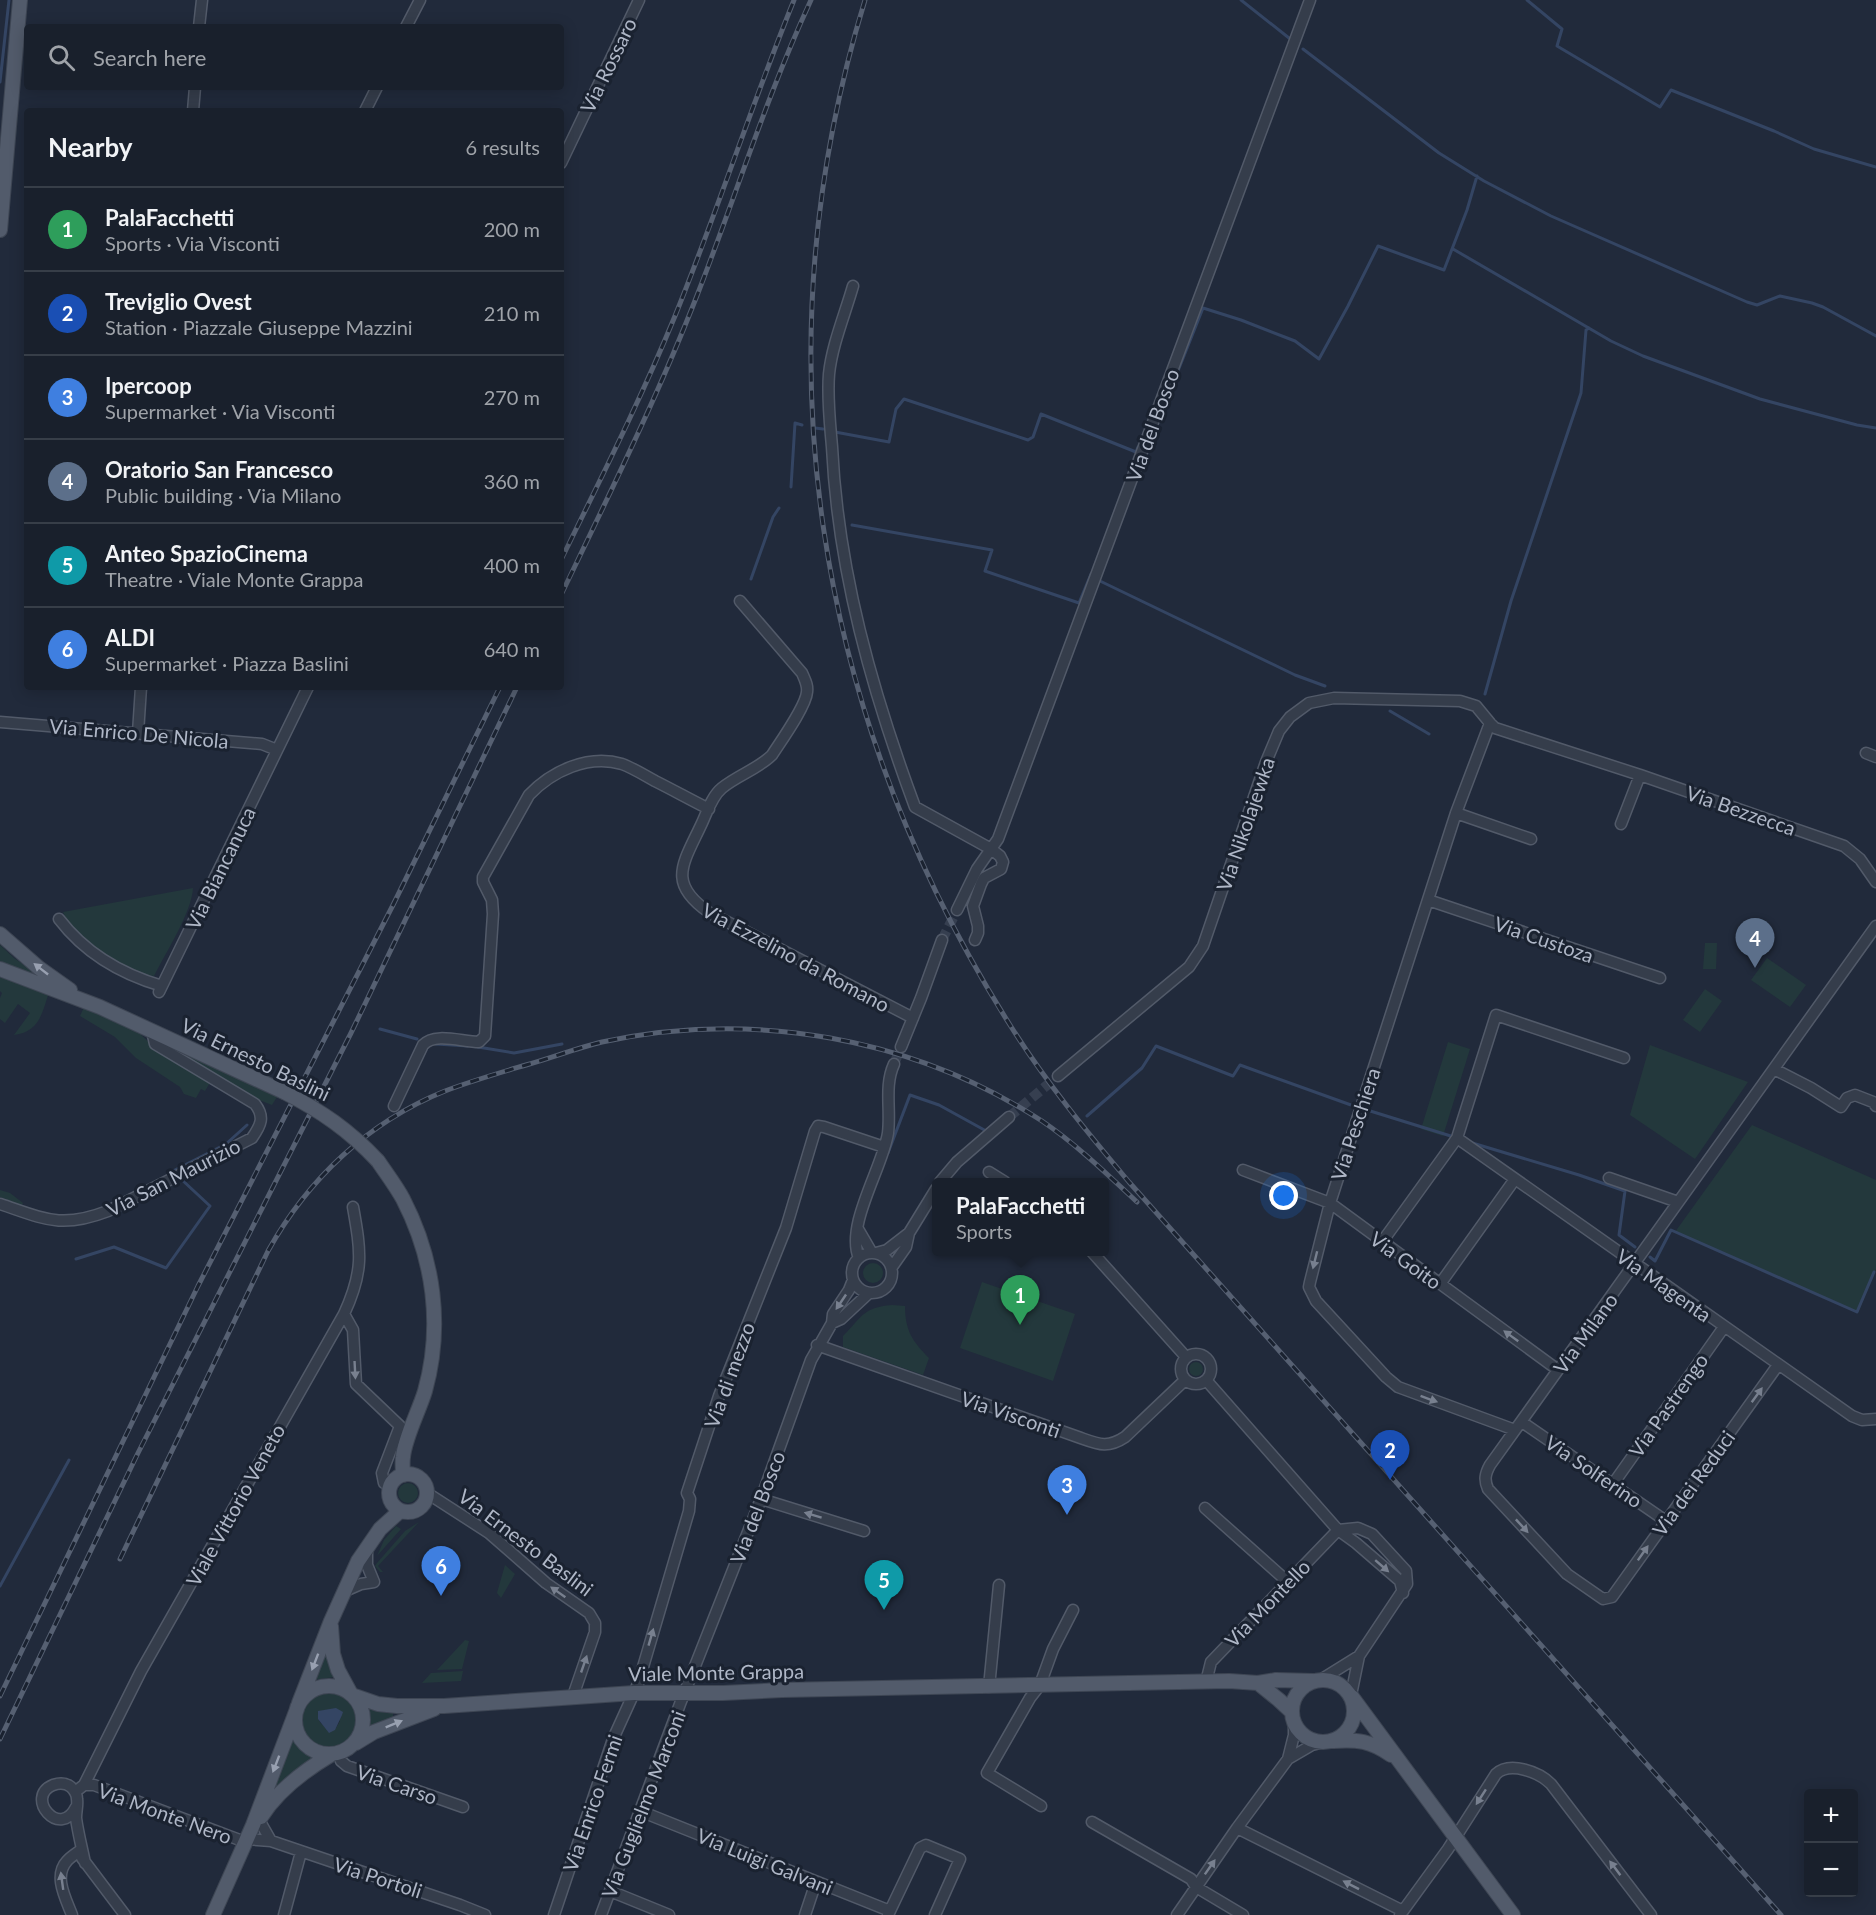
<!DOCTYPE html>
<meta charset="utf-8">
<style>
body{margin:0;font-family:Lato,sans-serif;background:#262d38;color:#f1f3f6}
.controls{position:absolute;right:18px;bottom:18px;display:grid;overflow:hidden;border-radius:6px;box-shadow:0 3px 15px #0003}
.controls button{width:54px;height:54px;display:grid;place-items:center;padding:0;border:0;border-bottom:2px solid #373e48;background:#19202c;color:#f1f3f6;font:30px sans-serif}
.you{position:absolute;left:1284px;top:1196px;width:21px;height:21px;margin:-15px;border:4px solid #fff;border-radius:50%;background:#1a73e8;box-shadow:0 0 0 9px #1a73e833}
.badge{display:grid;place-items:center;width:39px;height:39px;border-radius:50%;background:#8c9099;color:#fff;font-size:20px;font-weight:700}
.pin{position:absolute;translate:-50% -50px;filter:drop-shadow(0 2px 3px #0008)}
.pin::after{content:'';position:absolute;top:32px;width:21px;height:18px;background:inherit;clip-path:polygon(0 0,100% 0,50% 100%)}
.popup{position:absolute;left:932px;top:1178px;width:177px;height:78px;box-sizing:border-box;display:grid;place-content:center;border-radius:6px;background:#19202c;filter:drop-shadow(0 2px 4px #0005);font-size:20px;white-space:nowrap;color:#9fa3a9}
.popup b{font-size:22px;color:#f1f3f6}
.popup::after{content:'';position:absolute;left:50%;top:100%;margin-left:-12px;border:12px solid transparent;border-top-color:#19202c}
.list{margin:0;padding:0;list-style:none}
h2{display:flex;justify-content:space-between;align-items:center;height:78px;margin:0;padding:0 24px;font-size:26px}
h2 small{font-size:20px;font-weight:400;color:#9fa3a9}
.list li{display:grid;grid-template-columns:39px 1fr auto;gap:18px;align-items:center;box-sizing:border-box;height:84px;padding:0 24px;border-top:2px solid #373e48}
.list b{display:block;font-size:22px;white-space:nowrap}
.list p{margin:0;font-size:20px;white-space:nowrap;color:#9fa3a9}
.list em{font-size:20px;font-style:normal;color:#9fa3a9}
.icon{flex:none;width:33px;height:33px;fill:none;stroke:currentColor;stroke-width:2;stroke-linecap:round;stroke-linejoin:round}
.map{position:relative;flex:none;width:1876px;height:1915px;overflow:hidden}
.search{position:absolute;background:#19202c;box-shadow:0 3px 15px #0003;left:24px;top:24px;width:540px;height:66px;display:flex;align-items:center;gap:15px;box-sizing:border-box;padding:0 21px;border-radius:6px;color:#9fa3a9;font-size:22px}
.panel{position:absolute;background:#19202c;box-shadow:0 3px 15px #0003;left:24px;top:108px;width:540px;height:582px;border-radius:6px}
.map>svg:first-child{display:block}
.green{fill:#23383c;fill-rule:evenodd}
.water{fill:#344563}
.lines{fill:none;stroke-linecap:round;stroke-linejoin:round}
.stream{stroke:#344563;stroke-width:3}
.minor-tunnel{stroke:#363f50;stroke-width:10;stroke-dasharray:10 5;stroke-linecap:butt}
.minor-casing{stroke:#525a69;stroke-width:13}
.major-casing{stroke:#3e4654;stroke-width:16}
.minor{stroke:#353d4b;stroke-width:10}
.major{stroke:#525b6b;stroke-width:14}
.rail-casing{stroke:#566072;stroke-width:5}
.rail{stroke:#1a2230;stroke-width:3;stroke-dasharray:9;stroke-linecap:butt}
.major-bridge-casing{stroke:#3e4654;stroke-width:16;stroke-linecap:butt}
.major-bridge{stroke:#525b6b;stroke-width:14}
.oneway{fill:#98a0b0}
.oneway2{fill:#78808f}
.labels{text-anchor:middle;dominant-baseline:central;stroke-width:6;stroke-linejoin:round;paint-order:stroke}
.street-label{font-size:20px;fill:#afb7c7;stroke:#1a2230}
</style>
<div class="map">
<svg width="1876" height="1915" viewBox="0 0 1876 1915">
<rect width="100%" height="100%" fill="#212a3b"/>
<!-- green -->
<path class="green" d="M 193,888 C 192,912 165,954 154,976 C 129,975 88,948 72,929 C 68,924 65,917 63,912 Z
M 1705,943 L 1717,943 L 1716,969 L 1703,969 Z
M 0,945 L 14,958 L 49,982 L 0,962 Z
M 1767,958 L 1806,985 L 1790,1007 L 1751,980 Z
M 0,977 L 49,992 C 42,1014 39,1032 14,1035 L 30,1013 L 18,1004 L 5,1023 L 0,1019 L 0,998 L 2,993 L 0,991 Z
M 1705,989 L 1722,1001 L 1700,1032 L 1683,1020 Z
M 84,1007 L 139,1033 L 154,1047 L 162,1042 L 277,1097 L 272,1105 L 211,1081 L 205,1091 L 201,1089 L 196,1098 L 184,1094 L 180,1087 L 136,1058 L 115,1037 L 80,1016 Z
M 1448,1042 L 1470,1049 L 1443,1136 L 1421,1129 Z
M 1650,1045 L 1748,1082 L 1695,1159 L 1630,1115 Z
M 1752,1125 L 1876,1180 L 1876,1269 L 1858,1313 L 1675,1232 Z
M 0,1190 L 10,1193 L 23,1203 L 22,1205 L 0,1197 Z
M863 1273a10 10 0 1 1 20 0a10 10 0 1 1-20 0Z
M 982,1282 L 1075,1314 L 1053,1381 L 960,1348 Z
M 892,1305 L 905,1306 C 905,1330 912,1341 929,1358 L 923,1375 L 843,1347 L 843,1336 C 863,1316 862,1308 892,1305 Z
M1189 1369a7 7 0 1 1 14 0a7 7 0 1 1-14 0Z
M398 1493a10 10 0 1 1 20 0a10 10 0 1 1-20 0Z
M 419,1522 L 378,1566 L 383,1572 L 380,1572 L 375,1566 L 377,1563 L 405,1531 Z
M 396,1526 L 401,1529 L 377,1556 L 384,1540 Z
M 505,1565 L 515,1574 L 501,1598 L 497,1593 Z
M 465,1640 L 469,1641 L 462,1669 L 437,1670 Z
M 325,1652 L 335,1677 L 313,1680 Z
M 463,1671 L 461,1681 L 422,1683 L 431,1673 Z
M 329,1691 C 377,1696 357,1763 319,1747 C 311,1744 305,1738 303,1731 C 295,1711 309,1694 329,1691 ZM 324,1710 L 340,1721 L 336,1728 C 325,1728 317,1725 318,1712 Z
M 367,1707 L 393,1712 L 393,1719 L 369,1728 Z
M 293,1737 L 302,1749 L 316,1756 L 268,1799 Z"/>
<!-- water -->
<path class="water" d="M 336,1708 L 343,1712 L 342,1715 L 335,1730 L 329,1733 L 318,1719 L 318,1711 Z"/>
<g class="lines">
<!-- stream -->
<path class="stream" d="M 1241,0 L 1289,38
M 1527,0 L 1562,29 L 1557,46 L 1660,107 L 1671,90 L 1774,131 L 1814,149 L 1876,167
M 1303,49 L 1439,153 L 1484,181 L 1551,216 L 1747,302 L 1757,305 L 1780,296 L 1812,303 L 1823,307 L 1876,336
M 0,82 L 9,0
M 1453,249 L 1611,341 L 1643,356 L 1760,399 L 1857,425 L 1876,428
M 1170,391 L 1203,308 L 1241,320 L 1295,341 L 1319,359 L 1348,306 L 1378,246 L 1444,270 L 1467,210 L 1477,176
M 815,428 L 823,429
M 835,432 L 889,442 L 896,409 L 904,399 L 1028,440 L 1033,437 L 1041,414 L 1136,452 L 1138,447
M 791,487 L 795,423 L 802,425
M 852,525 L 992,550 L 985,571 L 1079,603 L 1091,574
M 751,579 L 773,517 L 779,508
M 1100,581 L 1295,675 L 1325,686
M 1485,694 L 1511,601 L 1581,393 L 1586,330 L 1589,328
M 1390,711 L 1429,734
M 380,1029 L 417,1039
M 436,1044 L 468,1046
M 478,1047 L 514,1053 L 562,1044
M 1087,1116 L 1142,1068 L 1156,1046 L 1233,1076 L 1240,1065 L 1351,1105 L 1454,1137
M 1469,1142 L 1579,1175 L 1625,1191 L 1619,1235 L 1635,1247
M 888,1153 L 910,1095 L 939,1105 L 988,1132
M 173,1171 L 226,1144 L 247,1125
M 1650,1257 L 1655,1261 L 1671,1230 L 1857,1312 L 1874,1272
M 76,1259 L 114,1247 L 166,1268 L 210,1206 L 181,1179
M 0,1586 L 69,1460"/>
<!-- minor-tunnel -->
<path class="minor-tunnel" d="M 942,940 L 957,910
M 894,1064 L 901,1047
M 1009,1117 L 1058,1076"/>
<defs>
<path id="minor" d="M 199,27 L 202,0
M 406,27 L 420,0
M 193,111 L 195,87
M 365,111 L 377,87
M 561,163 L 639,0
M 853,286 C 845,314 832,345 829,374 C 827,398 830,423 832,447 C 838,571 872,691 915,807 L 991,849 L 1000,856 L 1003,862 L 1001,869 L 984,878 L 981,884 L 973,906 L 978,926 L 978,933 L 975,940
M 740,601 L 802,673 C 805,680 808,685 807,692 C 806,706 781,741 772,755 C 758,769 738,775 722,788 C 712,796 707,812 702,823 C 683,864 666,883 710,913 L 913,1018
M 0,722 L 262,744 L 277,750
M 1490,723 L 1495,728 L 1640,775
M 138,733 L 141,687
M 1866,753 L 1876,757
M 1456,813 L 1531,839
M 1621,824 L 1640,775 L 1844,846 L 1860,859 L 1876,882
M 1428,900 L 1660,978
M 957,910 L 977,869 L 998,839 L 1310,0
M 59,919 C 85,953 121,974 162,986
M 159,992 L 308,687
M 901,1047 L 921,998 L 942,940
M 1774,1069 L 1811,1088 L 1841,1107 L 1847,1098 L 1855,1095 L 1873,1102 L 1876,1106
M 1058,1076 L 1189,967 L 1203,946 L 1266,762 L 1279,731 L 1290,717 L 1309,703 L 1334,698 L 1460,701 L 1476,706 L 1490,723 L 1456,813 L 1330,1203 L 1310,1282 L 1309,1287 L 1316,1301 L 1386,1377 L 1398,1387 L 1515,1430
M 394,1106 L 423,1045 C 435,1032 462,1042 479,1042 L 485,1036 L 493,914 L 492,900 L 483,882 L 483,877 L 529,795 C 552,771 588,754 622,764 C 633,768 644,775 655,781 C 673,790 691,800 709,809
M 1457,1138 L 1852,1416 L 1862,1420 L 1876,1419
M 1243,1170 L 1330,1203 L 1558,1370
M 989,1172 L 1005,1182
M 1609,1178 L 1678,1202
M 940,1182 L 957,1162 L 1009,1117
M 0,1204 C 45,1219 61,1229 108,1211 L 252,1138 C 261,1125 265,1117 255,1104 L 155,1044 L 152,1031
M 858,1229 L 872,1253
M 1382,1242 L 1457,1138 L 1496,1015 L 1624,1058
M 1092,1252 L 1186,1357
M852 1273a20 20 0 1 1 40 0a20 20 0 1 1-40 0Z
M 876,1253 L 887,1250 L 909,1233
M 859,1258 C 845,1225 883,1167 888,1133 C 891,1109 884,1086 894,1064
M 892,1267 L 906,1247 L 909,1233 L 936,1189
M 1440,1284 L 1515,1179
M 344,1314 L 353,1330 L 356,1384 L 400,1426 L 382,1473 L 384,1483 L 390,1486
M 832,1323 L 841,1319 L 869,1293
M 817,1345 L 1078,1437 C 1098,1444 1107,1449 1125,1437 L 1185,1380
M1181 1369a15 15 0 1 1 30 0a15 15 0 1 1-30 0Z
M 1778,1365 L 1612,1597 L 1603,1599 L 1567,1574 L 1488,1489 C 1484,1480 1485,1474 1490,1465 L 1876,926
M 1206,1380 L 1338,1530 L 1356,1543 L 1400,1581 L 1403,1593
M 1522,1422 L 1666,1521
M 1613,1484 L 1724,1327
M 427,1493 L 489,1533 L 546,1583 L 589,1613 L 595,1623 L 595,1632 L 573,1696
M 761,1499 L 864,1531
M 1205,1508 L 1288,1582
M 1338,1530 L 1358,1528 L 1372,1534 L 1406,1571 L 1407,1584 L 1359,1656 L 1351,1695
M 345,1591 L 361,1584 L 374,1582 L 367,1565 L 367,1547
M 1322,1679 L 1359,1656
M 1206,1682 L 1211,1662 L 1338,1530
M 989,1687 L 999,1585
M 338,1753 L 341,1761 L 347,1766 L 463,1807
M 1288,1759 L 1312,1745 L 1324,1742
M 84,1785 L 94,1785 L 245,1842
M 75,1792 L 84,1785 L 141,1671 L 344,1314 C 364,1271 361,1252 353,1207
M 1041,1806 L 987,1773 L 1030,1698 L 1040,1685 L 1053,1649 L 1073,1610
M 76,1807 C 60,1840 24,1797 53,1785 C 59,1783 66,1783 71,1787 C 74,1790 77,1794 77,1799 C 78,1805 76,1811 76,1818 C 78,1833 82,1848 85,1863
M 640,1811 L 890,1911
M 259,1820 L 271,1841
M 1092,1822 L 1191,1879 L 1196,1887 L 1243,1915
M 1237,1828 L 1403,1911
M 246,1839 L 271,1841 L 460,1905 L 485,1915
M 82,1858 L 125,1915
M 610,1891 L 669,1915
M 72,1915 C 66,1899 53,1876 67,1861 C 71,1856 77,1853 82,1849
M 284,1915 L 301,1852
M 554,1915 L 613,1739 L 638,1684 L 689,1511 L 690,1499 L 687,1493 L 719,1396 L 786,1228 L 815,1131 L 818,1126 L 824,1127 L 884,1147
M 601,1915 L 680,1704 L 761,1499 L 811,1360 L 832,1323 L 833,1314 L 849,1290 L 853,1280
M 805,1915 L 816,1882
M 888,1915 L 920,1848 L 926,1845 L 960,1859 L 935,1915
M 1177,1915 L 1237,1828 L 1288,1759 L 1294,1735 L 1294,1723
M 1400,1915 L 1448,1849 L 1496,1774 C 1510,1761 1539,1772 1551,1784 L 1651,1915"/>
<path id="major" d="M 0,230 L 20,0
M 0,934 L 39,968 L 70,990
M 0,969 L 100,1007 L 284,1092
M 378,1161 C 386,1173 396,1186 403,1199 C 434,1259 443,1326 425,1391 C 419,1411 405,1437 403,1457 C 402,1463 403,1469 403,1475
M389 1493a19 19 0 1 1 38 0a19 19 0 1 1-38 0Z
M 331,1626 L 333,1654 L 338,1670 L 351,1694
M1292 1711a31 31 0 1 1 62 0a31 31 0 1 1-62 0Z
M 1258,1683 L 1279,1700 L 1292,1712
M295 1720a34 34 0 1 1 68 0a34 34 0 1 1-68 0Z
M 352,1695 L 378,1704 L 397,1706 L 444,1706 L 634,1693 L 723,1693 L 782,1690 L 1229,1681 L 1258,1683 L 1276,1680 L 1313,1681
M 1352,1697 L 1513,1915
M 299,1703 L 331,1621 L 358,1561 L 380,1529 L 400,1511
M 1333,1741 C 1357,1739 1371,1741 1391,1755
M 356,1743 L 374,1732 L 434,1709
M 261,1817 C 278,1790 305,1770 332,1754
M 213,1915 L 253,1825 L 297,1709"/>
</defs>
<!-- minor casing -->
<use href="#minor" class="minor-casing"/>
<!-- major casing -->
<use href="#major" class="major-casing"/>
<!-- minor -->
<use href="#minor" class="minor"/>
<!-- major -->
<use href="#major" class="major"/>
<defs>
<path id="rail" d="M 865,0 C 757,353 814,714 1010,1025 C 1045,1081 1087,1132 1129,1182 L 1781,1915
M 561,560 C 600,480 641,399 675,316 C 717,212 752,104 794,0
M 561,595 C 609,495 658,396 698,293 C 736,195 767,95 811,0
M 120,1559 L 268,1251 C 308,1179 368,1122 445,1091 C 471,1081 499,1073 526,1065 C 551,1058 577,1048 602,1042 C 754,1010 912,1037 1042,1121 C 1076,1144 1107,1174 1137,1202
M 0,1696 L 198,1286 L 393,905 L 500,687
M 0,1739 L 138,1453 L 351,1033 L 517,687"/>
</defs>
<!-- rail casing -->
<use href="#rail" class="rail-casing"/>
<!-- rail -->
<use href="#rail" class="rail"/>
<defs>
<path id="major-bridge" d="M 284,1092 C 321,1111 349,1130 378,1161"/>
</defs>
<!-- major-bridge casing -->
<use href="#major-bridge" class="major-bridge-casing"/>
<!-- major-bridge -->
<use href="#major-bridge" class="major-bridge"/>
</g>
<!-- one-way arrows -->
<defs><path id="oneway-solid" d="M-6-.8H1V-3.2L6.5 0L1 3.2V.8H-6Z" transform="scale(1.5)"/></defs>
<g class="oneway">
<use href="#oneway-solid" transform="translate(41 969) rotate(-142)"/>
<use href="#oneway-solid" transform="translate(315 1662) rotate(111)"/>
<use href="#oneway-solid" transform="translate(394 1724) rotate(-22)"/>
<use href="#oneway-solid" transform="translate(276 1764) rotate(111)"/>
</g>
<g class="oneway2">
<use href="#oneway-solid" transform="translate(1315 1260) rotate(104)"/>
<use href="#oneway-solid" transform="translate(841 1302) rotate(124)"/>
<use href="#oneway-solid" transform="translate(1511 1336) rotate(-144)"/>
<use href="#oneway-solid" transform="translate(355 1370) rotate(87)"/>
<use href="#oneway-solid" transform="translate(1757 1395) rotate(-54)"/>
<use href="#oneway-solid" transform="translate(1429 1399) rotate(20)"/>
<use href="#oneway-solid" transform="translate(813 1515) rotate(-163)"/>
<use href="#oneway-solid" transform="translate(1522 1526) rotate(47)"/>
<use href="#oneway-solid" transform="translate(1643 1553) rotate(-55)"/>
<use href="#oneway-solid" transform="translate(1382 1566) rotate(41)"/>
<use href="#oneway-solid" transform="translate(558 1592) rotate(-145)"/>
<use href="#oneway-solid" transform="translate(651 1637) rotate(-74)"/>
<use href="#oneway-solid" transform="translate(584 1664) rotate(-71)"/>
<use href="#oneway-solid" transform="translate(1481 1797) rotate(123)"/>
<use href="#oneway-solid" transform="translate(1210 1867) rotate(-55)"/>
<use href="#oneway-solid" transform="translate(1615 1868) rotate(-127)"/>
<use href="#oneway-solid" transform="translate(62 1881) rotate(-98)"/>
<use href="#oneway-solid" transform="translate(1351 1885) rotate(-153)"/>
</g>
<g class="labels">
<!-- street labels -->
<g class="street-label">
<text transform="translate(608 65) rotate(-64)">Via Rossaro</text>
<text transform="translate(1152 425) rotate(-70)">Via del Bosco</text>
<text transform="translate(139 733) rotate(5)">Via Enrico De Nicola</text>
<text transform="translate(1741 810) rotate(19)">Via Bezzecca</text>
<text transform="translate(1245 824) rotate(-71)">Via Nikolajewka</text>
<text transform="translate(220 868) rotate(-64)">Via Biancanuca</text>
<text transform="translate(1544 939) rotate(19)">Via Custoza</text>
<text transform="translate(796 957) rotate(28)">Via Ezzelino da Romano</text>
<text transform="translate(256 1059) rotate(26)">Via Ernesto Baslini</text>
<text transform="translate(1355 1124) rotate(-72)">Via Peschiera</text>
<text transform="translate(173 1177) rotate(-27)">Via San Maurizio</text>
<text transform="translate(1406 1260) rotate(36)">Via Goito</text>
<text transform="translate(1664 1285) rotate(35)">Via Magenta</text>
<text transform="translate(1585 1333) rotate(-54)">Via Milano</text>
<text transform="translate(729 1375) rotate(-70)">Via di mezzo</text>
<text transform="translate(1668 1405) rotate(-55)">Via Pastrengo</text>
<text transform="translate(1011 1414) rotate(19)">Via Visconti</text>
<text transform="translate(1594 1471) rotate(34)">Via Solferino</text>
<text transform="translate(1693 1483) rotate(-54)">Via dei Reduci</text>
<text transform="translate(235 1505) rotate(-61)">Viale Vittorio Veneto</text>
<text transform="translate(757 1507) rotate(-69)">Via del Bosco</text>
<text transform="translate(526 1542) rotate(37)">Via Ernesto Baslini</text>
<text transform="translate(1267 1603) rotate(-46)">Via Montello</text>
<text transform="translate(716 1672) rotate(-1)">Viale Monte Grappa</text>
<text transform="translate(397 1784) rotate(19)">Via Carso</text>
<text transform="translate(592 1803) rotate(-71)">Via Enrico Fermi</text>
<text transform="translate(643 1804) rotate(-69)">Via Guglielmo Marconi</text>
<text transform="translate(165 1813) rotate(20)">Via Monte Nero</text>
<text transform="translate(765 1861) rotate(22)">Via Luigi Galvani</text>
<text transform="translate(378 1877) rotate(18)">Via Portoli</text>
</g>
</g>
</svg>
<div class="controls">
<button>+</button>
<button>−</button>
</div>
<div class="you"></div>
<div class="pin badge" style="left:1020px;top:1325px;background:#2e9e5b">1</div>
<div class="popup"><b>PalaFacchetti</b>Sports</div>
<div class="pin badge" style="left:1390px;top:1480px;background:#1a4fb4">2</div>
<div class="pin badge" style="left:1067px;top:1515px;background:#3f7fe0">3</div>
<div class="pin badge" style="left:1755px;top:968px;background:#5c6f8a">4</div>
<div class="pin badge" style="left:884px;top:1610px;background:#0f9aa8">5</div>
<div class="pin badge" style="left:441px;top:1596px;background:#3f7fe0">6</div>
<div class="search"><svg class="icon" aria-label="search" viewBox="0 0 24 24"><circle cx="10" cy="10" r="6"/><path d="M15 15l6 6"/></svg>Search here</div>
<section class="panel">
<h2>Nearby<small>6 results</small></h2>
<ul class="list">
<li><span class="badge" style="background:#2e9e5b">1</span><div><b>PalaFacchetti</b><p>Sports · Via Visconti</p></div><em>200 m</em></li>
<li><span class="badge" style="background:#1a4fb4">2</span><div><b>Treviglio Ovest</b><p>Station · Piazzale Giuseppe Mazzini</p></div><em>210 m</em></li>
<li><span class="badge" style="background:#3f7fe0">3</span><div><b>Ipercoop</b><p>Supermarket · Via Visconti</p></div><em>270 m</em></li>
<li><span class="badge" style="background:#5c6f8a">4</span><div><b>Oratorio San Francesco</b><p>Public building · Via Milano</p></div><em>360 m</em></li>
<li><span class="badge" style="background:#0f9aa8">5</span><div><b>Anteo SpazioCinema</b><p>Theatre · Viale Monte Grappa</p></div><em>400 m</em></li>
<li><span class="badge" style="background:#3f7fe0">6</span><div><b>ALDI</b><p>Supermarket · Piazza Baslini</p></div><em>640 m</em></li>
</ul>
</section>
</div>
